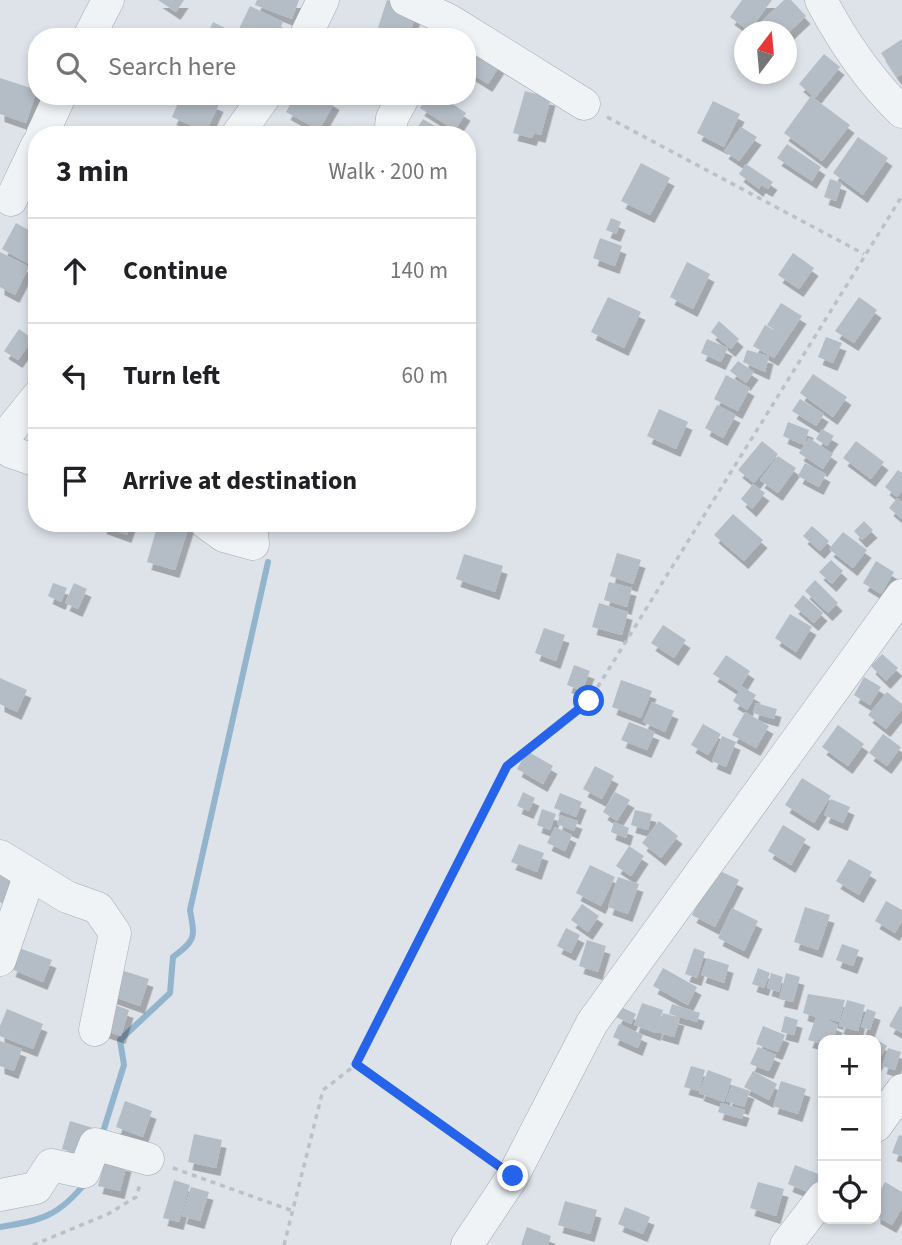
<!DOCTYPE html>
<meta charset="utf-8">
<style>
body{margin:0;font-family:"Source Sans 3",sans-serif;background:#f6f6f6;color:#202124}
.controls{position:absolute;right:21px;bottom:21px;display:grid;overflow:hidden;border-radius:14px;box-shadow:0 4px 10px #0003}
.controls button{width:63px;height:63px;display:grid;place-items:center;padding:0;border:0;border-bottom:2px solid #e0e0e0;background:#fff;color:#202124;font:35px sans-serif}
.compass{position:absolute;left:734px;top:21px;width:63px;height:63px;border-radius:50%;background:#fff;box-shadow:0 4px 10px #0003;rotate:16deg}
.stop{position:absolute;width:21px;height:21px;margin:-16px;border:5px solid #2563eb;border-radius:50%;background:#fff}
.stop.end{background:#2563eb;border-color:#fff;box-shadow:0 2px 7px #0008}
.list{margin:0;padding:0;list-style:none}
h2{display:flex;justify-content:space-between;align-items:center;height:91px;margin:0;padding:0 28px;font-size:30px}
h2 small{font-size:23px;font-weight:400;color:#757577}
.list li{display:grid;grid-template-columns:46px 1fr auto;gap:21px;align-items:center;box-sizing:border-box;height:105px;padding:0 28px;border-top:2px solid #e0e0e0}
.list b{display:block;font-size:26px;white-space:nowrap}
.list em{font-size:23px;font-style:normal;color:#757577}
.icon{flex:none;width:38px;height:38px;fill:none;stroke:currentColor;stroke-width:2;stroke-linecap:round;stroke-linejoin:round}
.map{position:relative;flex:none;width:902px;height:1245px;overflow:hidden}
.search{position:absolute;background:#fff;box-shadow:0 4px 10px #0003;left:28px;top:28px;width:448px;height:77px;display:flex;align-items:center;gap:18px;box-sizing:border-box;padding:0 24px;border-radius:28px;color:#757577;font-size:26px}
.panel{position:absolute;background:#fff;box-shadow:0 4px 10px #0003;left:28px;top:126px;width:448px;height:406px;border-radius:28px}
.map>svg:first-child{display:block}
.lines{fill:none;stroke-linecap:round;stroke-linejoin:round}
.stream{stroke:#93b4cd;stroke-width:6}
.building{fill:#b4bcc6;filter:url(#shadow)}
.minor-casing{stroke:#a2aab3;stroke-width:33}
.path{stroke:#bbc1c7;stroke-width:3.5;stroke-dasharray:5 5;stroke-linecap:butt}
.minor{stroke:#f0f3f6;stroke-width:32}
.route{stroke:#2563eb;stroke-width:9}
</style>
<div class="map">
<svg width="902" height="1245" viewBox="0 0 902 1245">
<defs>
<filter id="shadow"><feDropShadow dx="4.5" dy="8" stdDeviation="0" flood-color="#0004"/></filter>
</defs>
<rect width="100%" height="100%" fill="#dde3e9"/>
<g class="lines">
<!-- stream -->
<path class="stream" d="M 102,1135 L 124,1065 L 120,1040 L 170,993 L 173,957 C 196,940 195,938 190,910 L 268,562
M 0,1227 C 43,1220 59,1216 87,1181"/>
</g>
<!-- building -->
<path class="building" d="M 158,0 L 184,0 L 176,12 Z
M 257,0 L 299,0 L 292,19 L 255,5 Z
M 387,0 L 418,10 L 408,37 L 375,37 Z
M 742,0 L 772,0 L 749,31 L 730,17 Z
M 784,0 L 791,0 L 806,16 L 786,35 L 786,32 L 765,32 L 758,25 Z
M 250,6 L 283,22 L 276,37 L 250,37 L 238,31 Z
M 213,22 L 243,37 L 206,37 Z
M 902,39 L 902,74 L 897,77 L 881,53 Z
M 467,45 L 504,59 L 488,84 L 467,71 Z
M 824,54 L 840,67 L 815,98 L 799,84 Z
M 0,78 L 37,90 L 26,123 L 0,114 Z
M 525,91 L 551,98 L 541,135 L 534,133 L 532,138 L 513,133 Z
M 181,96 L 200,96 L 219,104 L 206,132 L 172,117 Z
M 295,96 L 325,96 L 335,102 L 319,130 L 286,112 Z
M 427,96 L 441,96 L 466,113 L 455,130 L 420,108 Z
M 811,96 L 850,125 L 822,161 L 784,133 Z
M 713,101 L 740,114 L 724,147 L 697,133 Z
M 423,119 L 438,128 L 434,135 L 414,133 Z
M 741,127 L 757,137 L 739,161 L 724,151 Z
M 858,137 L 888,158 L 863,195 L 833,173 Z
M 787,144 L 821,167 L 812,181 L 777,158 Z
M 641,163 L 670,178 L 650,215 L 621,201 Z
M 746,164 L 773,182 L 768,189 L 761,185 L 759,189 L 739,174 Z
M 830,179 L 842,183 L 836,201 L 824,197 Z
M 611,218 L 621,222 L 616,234 L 606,230 Z
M 16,223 L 37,235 L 37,255 L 31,265 L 2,249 Z
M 600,238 L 622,246 L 615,266 L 593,258 Z
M 0,252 L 29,267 L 15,295 L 0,287 Z
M 793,253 L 814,268 L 799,289 L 778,275 Z
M 687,262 L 710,274 L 693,309 L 670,297 Z
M 608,297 L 641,312 L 624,348 L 591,332 Z
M 859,297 L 877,310 L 854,343 L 835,331 Z
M 781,303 L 802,316 L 774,358 L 753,346 L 765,325 L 782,335 L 767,325 Z
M 719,321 L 739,339 L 731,349 L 711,332 Z
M 19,329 L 33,339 L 18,360 L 4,351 Z
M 826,337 L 842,343 L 833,363 L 818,357 Z
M 707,339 L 728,348 L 721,362 L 701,353 Z
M 747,350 L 769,356 L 765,372 L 743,362 Z
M 738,361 L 754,372 L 746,383 L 730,371 Z
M 813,374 L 847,397 L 833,417 L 800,393 Z
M 726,375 L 750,388 L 738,411 L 714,399 Z
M 800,399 L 824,414 L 816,426 L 792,411 Z
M 717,405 L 736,415 L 723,438 L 705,428 Z
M 659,409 L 688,422 L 676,449 L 647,436 Z
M 788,422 L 809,430 L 804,445 L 783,436 Z
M 822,429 L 834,436 L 827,446 L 816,439 Z
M 809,438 L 833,454 L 823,469 L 799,453 Z
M 762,441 L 778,454 L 754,483 L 738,470 Z
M 856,441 L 884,462 L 871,479 L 843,458 Z
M 778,456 L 796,468 L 778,493 L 760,480 Z
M 805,463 L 826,474 L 819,487 L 798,476 Z
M 898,470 L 902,473 L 902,491 L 897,497 L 885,487 Z
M 753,484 L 765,493 L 752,509 L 741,499 Z
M 897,498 L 902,502 L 902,519 L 889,508 Z
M 733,514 L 763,540 L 744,561 L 714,535 Z
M 864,521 L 873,530 L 862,540 L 854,531 Z
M 103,523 L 131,523 L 127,535 L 102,526 Z
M 158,523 L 190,523 L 175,570 L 147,562 Z
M 812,526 L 829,541 L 820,551 L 803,536 Z
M 843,532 L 867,550 L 853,568 L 829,549 Z
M 617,553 L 641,560 L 633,584 L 610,576 Z
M 464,554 L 503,566 L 495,592 L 456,579 Z
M 831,560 L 843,571 L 832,584 L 819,572 Z
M 876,561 L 894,572 L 881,594 L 863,583 Z
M 815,580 L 838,603 L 828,613 L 805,591 Z
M 609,582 L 632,588 L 627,607 L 604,600 Z
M 53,583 L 67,588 L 61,602 L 48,596 Z
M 74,583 L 87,589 L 78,609 L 65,603 Z
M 803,595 L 823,613 L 814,623 L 794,606 Z
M 599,603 L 628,612 L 622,635 L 592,627 Z
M 790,614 L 812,627 L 796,652 L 775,638 Z
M 663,625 L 686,640 L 674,658 L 651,643 Z
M 544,628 L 565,635 L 556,661 L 535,653 Z
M 882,654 L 898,668 L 886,681 L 871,666 Z
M 726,655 L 750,671 L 741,686 L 756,695 L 747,710 L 733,701 L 739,691 L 713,674 Z
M 574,665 L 590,671 L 582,691 L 567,685 Z
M 864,677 L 881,687 L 870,705 L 854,695 Z
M 0,678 L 27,690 L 17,712 L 0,704 Z
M 621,680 L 652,691 L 641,718 L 612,707 Z
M 887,692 L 902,704 L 902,709 L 886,729 L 868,715 Z
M 652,702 L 674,711 L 665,732 L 643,722 Z
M 756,703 L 777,709 L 774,719 L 753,713 Z
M 745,712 L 769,726 L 756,748 L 732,735 Z
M 629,722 L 655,732 L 647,750 L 621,740 Z
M 703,724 L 721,734 L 708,755 L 691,745 Z
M 838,725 L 864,744 L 848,766 L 822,747 Z
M 883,734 L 901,747 L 887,766 L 869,753 Z
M 722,736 L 736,742 L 726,767 L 712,761 Z
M 527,751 L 553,766 L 543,784 L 517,769 Z
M 595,766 L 614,776 L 602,799 L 583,789 Z
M 802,778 L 831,796 L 814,823 L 785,805 Z
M 523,792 L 535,798 L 529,811 L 517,806 Z
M 615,792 L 630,800 L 617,821 L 603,812 Z
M 560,793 L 582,802 L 576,817 L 554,808 Z
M 831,799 L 850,807 L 843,823 L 824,815 Z
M 542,809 L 556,814 L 550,830 L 537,825 Z
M 635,810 L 652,814 L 648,830 L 631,825 Z
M 560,815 L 578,821 L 574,831 L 557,824 Z
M 659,821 L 678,836 L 661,858 L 642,843 Z
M 614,822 L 629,828 L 626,838 L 611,832 Z
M 783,825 L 806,839 L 791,865 L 768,851 Z
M 555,827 L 572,835 L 565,851 L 547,843 Z
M 519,844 L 544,853 L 537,872 L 511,862 Z
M 629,846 L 644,856 L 631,876 L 616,866 Z
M 849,859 L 872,872 L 859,895 L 836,881 Z
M 590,865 L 615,877 L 601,906 L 576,893 Z
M 716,869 L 739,880 L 715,927 L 692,915 Z
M 0,871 L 13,876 L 3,904 L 0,902 Z
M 618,877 L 639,884 L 628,914 L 608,907 Z
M 886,901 L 902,910 L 902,921 L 895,933 L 875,921 Z
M 582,904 L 599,916 L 588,932 L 571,920 Z
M 805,907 L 830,915 L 818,950 L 794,942 Z
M 732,908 L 758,921 L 744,951 L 718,938 Z
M 566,928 L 580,935 L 571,953 L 557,946 Z
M 587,940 L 606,946 L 598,972 L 579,966 Z
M 842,944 L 859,950 L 853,966 L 836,960 Z
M 19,948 L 52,960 L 43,982 L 11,969 Z
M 694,948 L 705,952 L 697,978 L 685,974 Z
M 707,958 L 729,965 L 724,983 L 701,975 Z
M 663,968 L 697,987 L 688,1005 L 653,986 Z
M 758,968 L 770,973 L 764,988 L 752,984 Z
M 118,969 L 149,979 L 140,1006 L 109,995 Z
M 771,973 L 783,977 L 779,992 L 767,988 Z
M 786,973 L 800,977 L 793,1002 L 779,999 Z
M 808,994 L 845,1000 L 839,1022 L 822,1017 L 838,1025 L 833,1040 L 823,1040 L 823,1044 L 808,1040 L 816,1017 L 803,1013 Z
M 847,1000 L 865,1005 L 858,1031 L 839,1026 Z
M 642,1003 L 663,1010 L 656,1033 L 634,1025 Z
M 112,1004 L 129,1010 L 121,1036 L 103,1030 Z
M 672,1004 L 700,1013 L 697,1022 L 669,1014 Z
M 900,1006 L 902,1007 L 902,1033 L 889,1026 Z
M 621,1007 L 636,1014 L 631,1024 L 616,1017 Z
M 7,1009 L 43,1024 L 33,1049 L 0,1036 L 0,1026 Z
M 867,1009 L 876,1012 L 870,1030 L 861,1027 Z
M 663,1013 L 680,1018 L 674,1037 L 657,1032 Z
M 785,1016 L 798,1020 L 794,1035 L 781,1032 Z
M 619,1024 L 643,1035 L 638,1048 L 613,1037 Z
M 763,1026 L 785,1035 L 778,1052 L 756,1044 Z
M 871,1036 L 887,1046 L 876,1064 L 876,1040 L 868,1040 Z
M 0,1041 L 22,1049 L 14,1071 L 0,1066 Z
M 758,1047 L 776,1055 L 769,1071 L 750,1064 Z
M 888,1048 L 901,1052 L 895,1070 L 882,1066 Z
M 691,1066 L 705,1070 L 699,1091 L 684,1087 Z
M 708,1070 L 732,1079 L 724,1102 L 699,1093 Z
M 753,1071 L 777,1084 L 769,1100 L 744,1087 Z
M 781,1081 L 806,1089 L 798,1114 L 773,1106 Z
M 732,1085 L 750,1091 L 744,1107 L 726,1101 Z
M 125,1101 L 152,1111 L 143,1137 L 116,1127 Z
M 721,1103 L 745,1110 L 742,1119 L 718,1112 Z
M 70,1121 L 93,1128 L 85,1156 L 62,1149 Z
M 194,1134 L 222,1140 L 216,1168 L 188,1162 Z
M 899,1135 L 902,1136 L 902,1156 L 892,1153 Z
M 105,1159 L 127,1164 L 120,1191 L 98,1186 Z
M 795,1165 L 821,1175 L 813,1194 L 788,1184 Z
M 174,1180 L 190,1185 L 179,1222 L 163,1218 Z
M 758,1182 L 784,1189 L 776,1216 L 750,1208 Z
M 885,1182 L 902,1192 L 902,1208 L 892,1225 L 876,1216 L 876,1198 Z
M 191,1187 L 209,1192 L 200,1221 L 182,1216 Z
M 565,1201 L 597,1210 L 590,1234 L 558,1225 Z
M 625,1207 L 650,1217 L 643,1234 L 618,1224 Z
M 527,1227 L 551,1236 L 548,1245 L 521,1245 Z"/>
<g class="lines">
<defs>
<path id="minor" d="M 406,0 L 449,20 L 584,104
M 821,0 C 843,42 868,79 902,112
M 89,37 L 108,0
M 305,37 L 323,0
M 42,135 L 60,96
M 237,135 L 265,96
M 390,135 L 392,118 L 404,96
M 11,200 L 37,145
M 1,441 L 11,452 L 37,461
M 0,443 L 37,397
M 206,523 L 224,536 L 253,544 L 251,523
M 0,856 L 67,897 L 98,908 L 115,933 L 95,1030
M 0,960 L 30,874
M 876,1126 L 902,1090
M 0,1195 L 36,1188 L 51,1165 L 84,1172 L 95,1144 L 148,1159
M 467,1245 L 513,1176 L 592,1023 L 902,595
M 786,1245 L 823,1197"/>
</defs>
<!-- minor casing -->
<use href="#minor" class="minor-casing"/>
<!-- path -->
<path class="path" d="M 607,117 L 864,254
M 491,1161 L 357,1064 L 507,766 L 589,701 L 902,196
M 173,1168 L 293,1211
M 33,1245 L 108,1214 L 136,1197 L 140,1184
M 284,1245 L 323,1090 L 357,1064"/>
<!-- minor -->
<use href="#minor" class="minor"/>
</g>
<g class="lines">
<!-- route -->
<path class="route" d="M 513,1176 L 356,1064 L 507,766 L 589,701"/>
</g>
</svg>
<div class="controls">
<button>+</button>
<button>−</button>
<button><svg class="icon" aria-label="locate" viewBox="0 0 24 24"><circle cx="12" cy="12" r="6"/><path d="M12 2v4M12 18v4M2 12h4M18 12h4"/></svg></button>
</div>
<svg class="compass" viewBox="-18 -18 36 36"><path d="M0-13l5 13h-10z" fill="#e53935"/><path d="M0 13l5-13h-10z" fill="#757577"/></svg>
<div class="stop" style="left:589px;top:701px"></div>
<div class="stop end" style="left:513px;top:1176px"></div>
<div class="search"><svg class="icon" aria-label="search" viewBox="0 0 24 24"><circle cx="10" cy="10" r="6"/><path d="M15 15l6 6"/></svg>Search here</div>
<section class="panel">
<h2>3 min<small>Walk · 200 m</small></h2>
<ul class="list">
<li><svg class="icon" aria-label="ahead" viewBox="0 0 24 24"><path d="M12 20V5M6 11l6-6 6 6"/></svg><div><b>Continue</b></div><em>140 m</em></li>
<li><svg class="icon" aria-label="left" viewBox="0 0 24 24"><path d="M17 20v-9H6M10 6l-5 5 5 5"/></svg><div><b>Turn left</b></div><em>60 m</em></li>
<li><svg class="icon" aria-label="arrive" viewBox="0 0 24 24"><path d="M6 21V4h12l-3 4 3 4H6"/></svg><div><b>Arrive at destination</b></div></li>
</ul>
</section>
</div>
